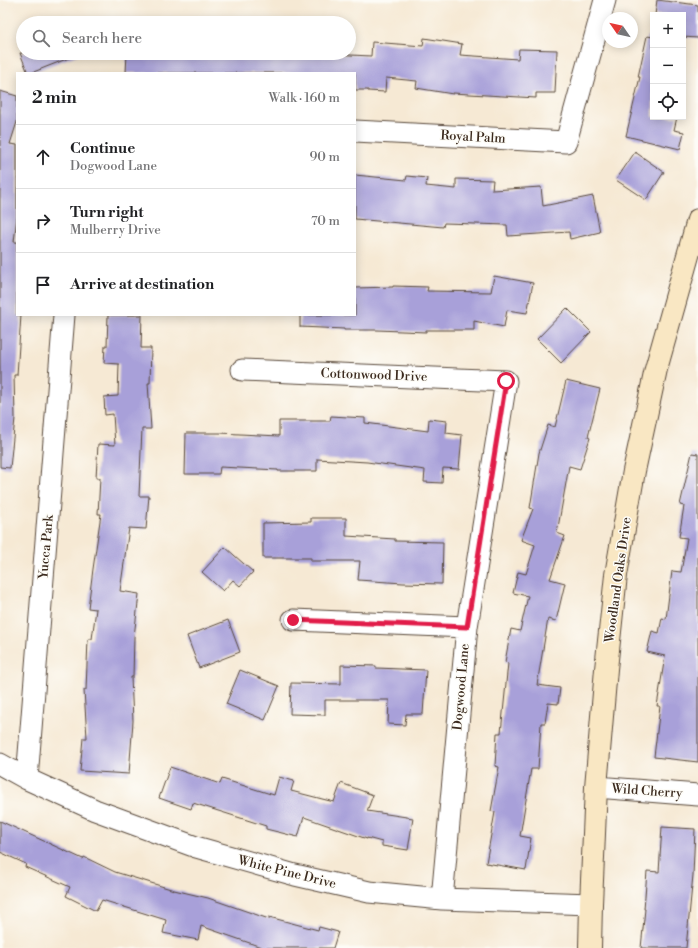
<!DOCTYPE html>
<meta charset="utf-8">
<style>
body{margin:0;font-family:"Libre Bodoni",serif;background:#f2f2f2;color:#202124}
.controls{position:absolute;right:12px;top:12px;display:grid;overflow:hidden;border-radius:0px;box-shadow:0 2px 10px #0003}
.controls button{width:36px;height:36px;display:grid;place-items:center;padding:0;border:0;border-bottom:1px solid #e0e0e0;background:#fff;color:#202124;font:20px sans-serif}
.compass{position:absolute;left:602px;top:12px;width:36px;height:36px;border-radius:50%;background:#fff;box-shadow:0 2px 10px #0003;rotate:304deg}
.stop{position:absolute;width:12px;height:12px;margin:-9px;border:3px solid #e11d48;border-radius:50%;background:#fff}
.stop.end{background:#e11d48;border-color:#fff;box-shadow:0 1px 4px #0008}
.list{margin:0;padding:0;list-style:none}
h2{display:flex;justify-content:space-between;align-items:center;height:52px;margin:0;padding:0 16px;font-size:17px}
h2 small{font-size:13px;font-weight:400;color:#757577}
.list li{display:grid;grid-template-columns:26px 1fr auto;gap:12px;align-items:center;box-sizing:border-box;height:64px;padding:0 16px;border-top:1px solid #e0e0e0}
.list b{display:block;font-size:15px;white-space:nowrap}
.list p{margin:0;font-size:13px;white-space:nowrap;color:#757577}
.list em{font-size:13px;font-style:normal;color:#757577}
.icon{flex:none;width:22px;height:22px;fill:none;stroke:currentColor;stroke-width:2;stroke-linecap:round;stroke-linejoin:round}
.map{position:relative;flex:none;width:698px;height:948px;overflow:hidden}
.search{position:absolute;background:#fff;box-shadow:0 2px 10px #0003;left:16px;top:16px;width:340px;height:44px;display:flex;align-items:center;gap:10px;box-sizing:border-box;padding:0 14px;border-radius:22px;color:#757577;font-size:15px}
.panel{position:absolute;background:#fff;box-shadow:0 2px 10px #0003;left:16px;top:72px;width:340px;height:244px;border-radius:0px}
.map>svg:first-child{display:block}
.building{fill:#a8a0d9}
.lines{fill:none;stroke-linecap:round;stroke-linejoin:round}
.street-casing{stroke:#574739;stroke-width:23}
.secondary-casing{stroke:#574739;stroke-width:24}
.street{stroke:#fff;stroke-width:21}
.secondary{stroke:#f9e7c3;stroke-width:22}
.route{stroke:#e11d48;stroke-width:5}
.labels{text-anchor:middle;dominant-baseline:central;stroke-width:3;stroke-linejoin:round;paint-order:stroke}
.street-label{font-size:13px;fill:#3b2a1e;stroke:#fdfcf7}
</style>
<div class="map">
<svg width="698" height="948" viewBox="0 0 698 948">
<rect width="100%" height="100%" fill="#fdfcf7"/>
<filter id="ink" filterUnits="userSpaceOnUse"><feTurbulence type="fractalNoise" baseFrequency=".025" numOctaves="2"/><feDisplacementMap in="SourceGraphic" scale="8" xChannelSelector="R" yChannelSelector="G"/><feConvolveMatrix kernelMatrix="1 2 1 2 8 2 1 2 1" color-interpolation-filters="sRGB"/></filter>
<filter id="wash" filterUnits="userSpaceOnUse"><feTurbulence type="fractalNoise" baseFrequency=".012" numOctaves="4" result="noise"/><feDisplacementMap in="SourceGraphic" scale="16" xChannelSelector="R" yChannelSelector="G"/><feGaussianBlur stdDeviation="0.9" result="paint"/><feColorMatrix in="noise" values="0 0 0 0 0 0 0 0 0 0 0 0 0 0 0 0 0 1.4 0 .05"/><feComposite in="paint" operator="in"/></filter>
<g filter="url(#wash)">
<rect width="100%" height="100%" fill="#f6e9d4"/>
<g id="blocks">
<!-- building -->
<path class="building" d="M 657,0 L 698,5 L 698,38 L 683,37 L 683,15 L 655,15 Z
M 647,36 L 653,37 L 653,117 L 677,117 L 674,130 L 684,132 L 680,149 L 626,136 L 640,77 L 638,77 Z
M 424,38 L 462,44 L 460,55 L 518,59 L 519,49 L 557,50 L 555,93 L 536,93 L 536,98 L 453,93 L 453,94 L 416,88 L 417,81 L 386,78 L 385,92 L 368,91 L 368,90 L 355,90 L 355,73 L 126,73 L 127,53 L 240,53 L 275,55 L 276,53 L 311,53 L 371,56 L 372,42 L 423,46 Z
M 20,53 L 79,53 L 79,54 L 31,73 L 28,73 Z
M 0,91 L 17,96 L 17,122 L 10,144 L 17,145 L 17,217 L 14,242 L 17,242 L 17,315 L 21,315 L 17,375 L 14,375 L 15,418 L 10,468 L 0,467 Z
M 635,152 L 664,172 L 646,200 L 616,180 Z
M 355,175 L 406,180 L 407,176 L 427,178 L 426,186 L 456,189 L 456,179 L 493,180 L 492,190 L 541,187 L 543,206 L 593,196 L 600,232 L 570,239 L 569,232 L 508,236 L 507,225 L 444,223 L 443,227 L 355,219 Z
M 494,276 L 533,283 L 527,313 L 507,310 L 504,327 L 474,321 L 474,330 L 426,330 L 426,332 L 377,330 L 344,330 L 344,329 L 300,327 L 300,315 L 355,315 L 355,288 L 393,287 L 393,286 L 428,287 L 427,291 L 491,292 Z
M 567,308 L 591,332 L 561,363 L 537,339 Z
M 108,315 L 142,315 L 141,348 L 151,348 L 150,383 L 148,383 L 151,429 L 142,429 L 139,496 L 149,496 L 146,529 L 129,528 L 120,591 L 139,594 L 134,637 L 133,677 L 131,677 L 133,721 L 129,774 L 80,771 L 83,738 L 87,738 L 84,690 L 86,690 L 88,639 L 92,639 L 96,609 L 88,608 L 93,569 L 101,514 L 98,514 L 100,478 L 96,478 L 98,444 L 115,445 L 113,414 L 105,415 L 104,397 L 118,396 L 119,364 L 104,363 L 105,346 L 107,346 Z
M 566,381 L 600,389 L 588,437 L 590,438 L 580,469 L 569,466 L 557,533 L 565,536 L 550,579 L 565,583 L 556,621 L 548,619 L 537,685 L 560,688 L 558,704 L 548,703 L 545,723 L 541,723 L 538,769 L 531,769 L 520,836 L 531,838 L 526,870 L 486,863 L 495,812 L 491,811 L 499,767 L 495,766 L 497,733 L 501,733 L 508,663 L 505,662 L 511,629 L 520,631 L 528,596 L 513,593 L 518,572 L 526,574 L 535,545 L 521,540 L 533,509 L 530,508 L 539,453 L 548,425 L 555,427 Z
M 331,416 L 365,418 L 365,423 L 428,431 L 429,419 L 447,421 L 446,433 L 462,435 L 459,469 L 443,468 L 442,483 L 424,482 L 425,470 L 367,462 L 317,459 L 317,471 L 278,471 L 278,470 L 220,467 L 219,474 L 185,474 L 186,433 L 220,433 L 279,436 L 279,421 L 330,421 Z
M 692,453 L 698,454 L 698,762 L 654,757 L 660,706 L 657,706 L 665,656 L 647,652 L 652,631 L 659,633 L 662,618 L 666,619 L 672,571 L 681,572 L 687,538 L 679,537 L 684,506 L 680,505 Z
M 311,518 L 346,518 L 346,536 L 395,539 L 395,541 L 443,542 L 442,584 L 403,583 L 358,580 L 360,561 L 311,561 L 311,558 L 263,558 L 263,523 L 311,522 Z
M 225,547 L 253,572 L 240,586 L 233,580 L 223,591 L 202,572 Z
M 228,620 L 240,652 L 199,668 L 187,636 Z
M 341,665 L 376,666 L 376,668 L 426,670 L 423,714 L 406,714 L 405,725 L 388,724 L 389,700 L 325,700 L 325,715 L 290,714 L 291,683 L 341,684 Z
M 240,670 L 279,686 L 265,720 L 226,704 Z
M 170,767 L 220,784 L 222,779 L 274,795 L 279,777 L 294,781 L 291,791 L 334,802 L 341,783 L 373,795 L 367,811 L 413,818 L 408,850 L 382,846 L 382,842 L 367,838 L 367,839 L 304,817 L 298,837 L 266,829 L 266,826 L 193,803 L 191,809 L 159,798 Z
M 0,821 L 83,859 L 84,857 L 115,872 L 174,890 L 208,898 L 269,919 L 269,917 L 318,930 L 319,927 L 338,932 L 333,948 L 264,948 L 201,926 L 198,940 L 163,933 L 166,920 L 102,900 L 96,911 L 66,896 L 70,887 L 25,867 L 26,864 L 0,852 Z
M 662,827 L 695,829 L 693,875 L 686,948 L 641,948 L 645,909 L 644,909 L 647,871 L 659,872 Z"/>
</g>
</g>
<g filter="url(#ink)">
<use href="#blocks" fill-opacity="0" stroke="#574739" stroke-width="1"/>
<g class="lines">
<defs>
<path id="street" d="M 355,131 L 566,142 L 605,0
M 242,370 L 506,381 L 467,627 L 442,899
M 293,620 L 467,627
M 0,764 L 27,779 L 95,810 L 196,847 L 295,875 L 369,892 L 442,899 L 591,904
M 27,779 L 64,315
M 596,787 L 698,795"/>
<path id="secondary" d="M 590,948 L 591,904 L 596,787 L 606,669 L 616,575 L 634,471 L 656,369 L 698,220"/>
</defs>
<!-- street casing -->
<use href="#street" class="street-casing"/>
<!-- secondary casing -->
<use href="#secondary" class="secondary-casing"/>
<!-- street -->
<use href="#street" class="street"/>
<!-- secondary -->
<use href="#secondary" class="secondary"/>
</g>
</g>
<g class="lines" filter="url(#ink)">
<!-- route -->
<path class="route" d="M 293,620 L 467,627 L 506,381"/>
</g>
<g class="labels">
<!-- street labels -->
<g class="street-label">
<text transform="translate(473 137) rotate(3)">Royal Palm</text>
<text transform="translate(374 375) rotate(2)">Cottonwood Drive</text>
<text transform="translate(46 547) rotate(-85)">Yucca Park</text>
<text transform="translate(618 580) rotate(-82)">Woodland Oaks Drive</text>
<text transform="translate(461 687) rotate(-85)">Dogwood Lane</text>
<text transform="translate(647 791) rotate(4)">Wild Cherry</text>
<text transform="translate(287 872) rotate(14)">White Pine Drive</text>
</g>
</g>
</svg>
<div class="controls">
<button>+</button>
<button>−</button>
<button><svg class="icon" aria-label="locate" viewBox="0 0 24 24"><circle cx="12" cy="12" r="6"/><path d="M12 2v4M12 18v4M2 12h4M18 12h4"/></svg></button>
</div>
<svg class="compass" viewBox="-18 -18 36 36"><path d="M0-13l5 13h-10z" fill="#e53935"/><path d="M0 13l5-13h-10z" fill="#757577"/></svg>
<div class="stop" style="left:506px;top:381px"></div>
<div class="stop end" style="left:293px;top:620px"></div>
<div class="search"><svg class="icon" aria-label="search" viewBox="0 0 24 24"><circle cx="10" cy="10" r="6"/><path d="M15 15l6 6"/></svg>Search here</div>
<section class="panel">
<h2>2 min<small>Walk · 160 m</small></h2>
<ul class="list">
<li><svg class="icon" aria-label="ahead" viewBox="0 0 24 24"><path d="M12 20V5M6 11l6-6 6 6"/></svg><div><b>Continue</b><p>Dogwood Lane</p></div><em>90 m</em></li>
<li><svg class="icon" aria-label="right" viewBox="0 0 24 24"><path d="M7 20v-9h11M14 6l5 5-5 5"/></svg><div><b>Turn right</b><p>Mulberry Drive</p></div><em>70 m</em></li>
<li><svg class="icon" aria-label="arrive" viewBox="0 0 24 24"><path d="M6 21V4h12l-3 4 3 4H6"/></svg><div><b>Arrive at destination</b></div></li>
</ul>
</section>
</div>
